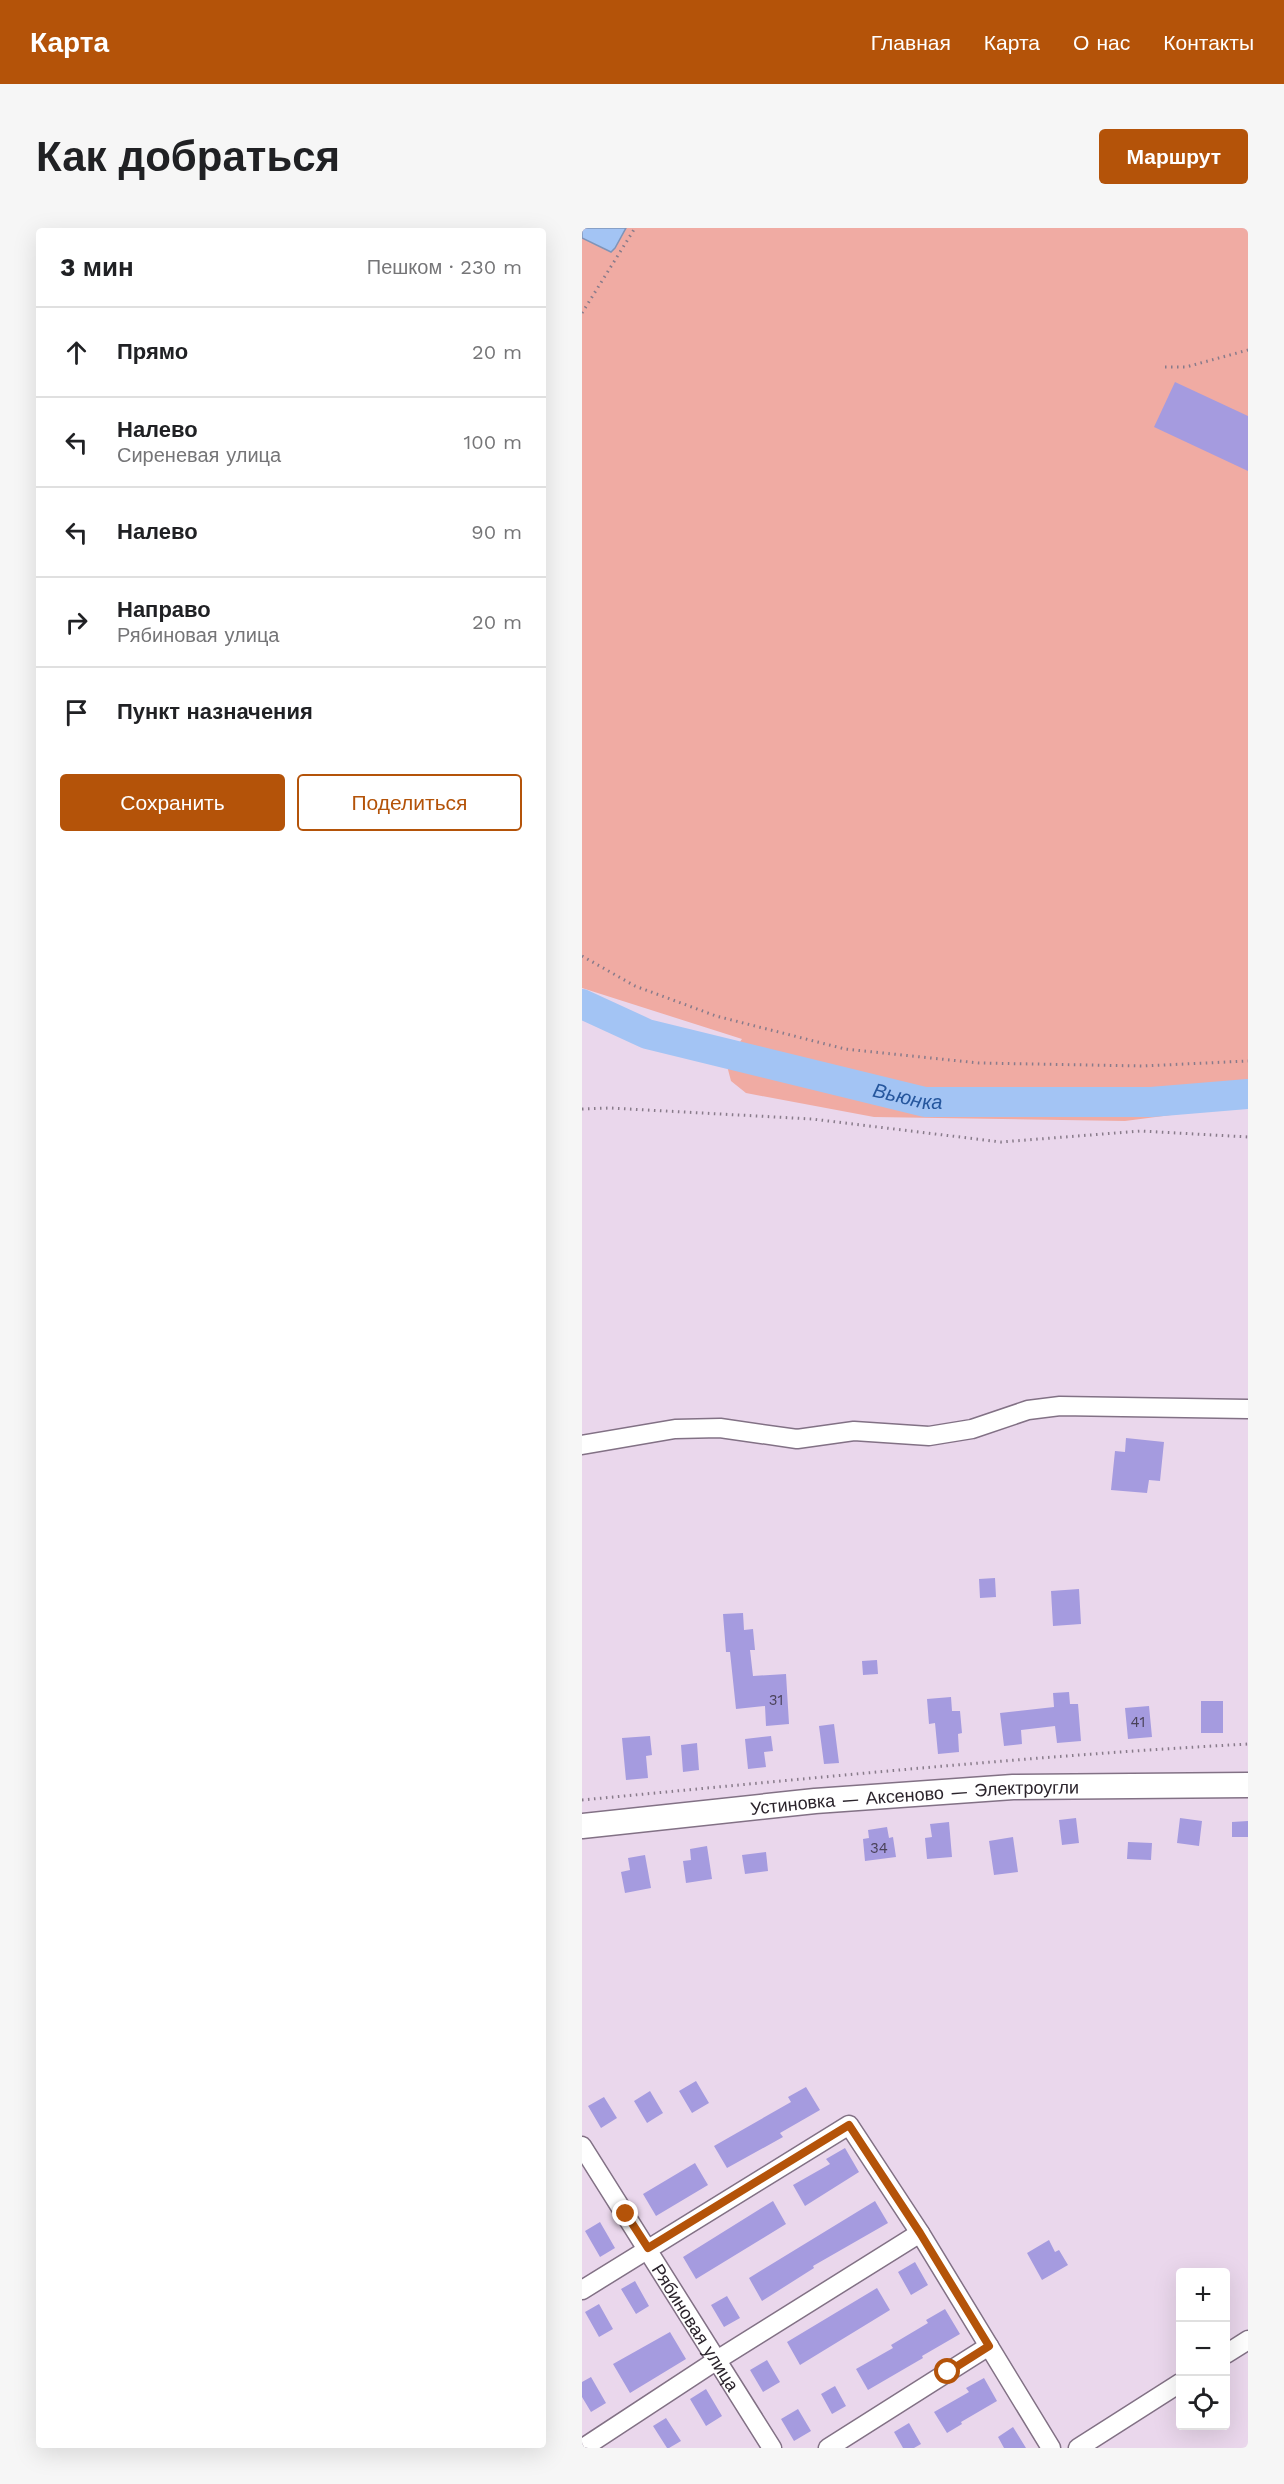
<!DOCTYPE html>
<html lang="ru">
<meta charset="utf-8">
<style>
body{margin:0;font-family:"Work Sans",sans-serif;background:#f6f6f6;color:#202124}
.controls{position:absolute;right:18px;bottom:18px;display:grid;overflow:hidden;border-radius:6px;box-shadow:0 6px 24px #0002}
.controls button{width:54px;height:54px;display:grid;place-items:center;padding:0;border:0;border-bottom:2px solid #e0e0e0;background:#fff;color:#202124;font:30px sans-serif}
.stop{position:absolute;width:18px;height:18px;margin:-14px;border:4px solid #b45309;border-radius:50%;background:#fff}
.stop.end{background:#b45309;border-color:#fff;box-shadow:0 2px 6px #0008}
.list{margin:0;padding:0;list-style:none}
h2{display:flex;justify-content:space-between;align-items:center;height:78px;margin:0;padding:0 24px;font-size:26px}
h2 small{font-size:20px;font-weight:400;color:#757577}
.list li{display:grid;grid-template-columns:39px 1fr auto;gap:18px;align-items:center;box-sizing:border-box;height:90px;padding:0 24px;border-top:2px solid #e0e0e0}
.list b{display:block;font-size:22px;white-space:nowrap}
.list p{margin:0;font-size:20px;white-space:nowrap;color:#757577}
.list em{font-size:20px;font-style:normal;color:#757577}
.actions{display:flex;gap:12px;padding:18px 24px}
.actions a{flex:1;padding:14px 0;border:2px solid #b45309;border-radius:6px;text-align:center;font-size:21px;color:#b45309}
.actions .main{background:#b45309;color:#fff}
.icon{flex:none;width:33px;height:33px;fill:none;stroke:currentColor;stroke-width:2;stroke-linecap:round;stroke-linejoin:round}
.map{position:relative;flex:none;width:666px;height:2220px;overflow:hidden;border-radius:6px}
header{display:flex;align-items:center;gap:36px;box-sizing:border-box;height:84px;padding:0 30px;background:#b45309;color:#fff}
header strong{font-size:28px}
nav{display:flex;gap:33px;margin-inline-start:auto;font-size:21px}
.intro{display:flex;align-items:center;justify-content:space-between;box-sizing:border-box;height:144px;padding:0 36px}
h1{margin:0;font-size:42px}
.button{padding:15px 27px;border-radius:6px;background:#b45309;color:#fff;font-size:21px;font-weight:700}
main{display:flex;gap:36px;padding:0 36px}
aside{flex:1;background:#fff;border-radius:6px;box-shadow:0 6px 24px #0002}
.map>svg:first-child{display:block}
.green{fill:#f0aba3}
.water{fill:#a3c4f4;stroke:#7f94b8;stroke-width:1.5}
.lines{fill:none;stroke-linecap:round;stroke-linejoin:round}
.river{stroke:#a3c4f4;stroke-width:30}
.building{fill:#a59bdf}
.minor-casing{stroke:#827185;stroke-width:21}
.major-casing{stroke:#827185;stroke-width:27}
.path{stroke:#887b8a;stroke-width:3;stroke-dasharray:1.5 4.5;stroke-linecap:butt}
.minor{stroke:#fff;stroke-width:18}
.major{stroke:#fff;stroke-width:24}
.route{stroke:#b45309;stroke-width:8}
.labels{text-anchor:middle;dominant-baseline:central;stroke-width:6;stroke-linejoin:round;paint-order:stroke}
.number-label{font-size:15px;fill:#4a4259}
.street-label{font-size:18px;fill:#2b242c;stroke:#f7e4fa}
.water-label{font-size:20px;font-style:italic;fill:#25569d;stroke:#f7e4fa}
</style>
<header>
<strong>Карта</strong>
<nav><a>Главная</a><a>Карта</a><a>О нас</a><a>Контакты</a></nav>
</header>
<div class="intro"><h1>Как добраться</h1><a class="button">Маршрут</a></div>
<main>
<aside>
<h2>3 мин<small>Пешком · 230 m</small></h2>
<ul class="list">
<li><svg class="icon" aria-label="ahead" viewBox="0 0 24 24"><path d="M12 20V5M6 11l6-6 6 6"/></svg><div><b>Прямо</b></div><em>20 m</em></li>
<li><svg class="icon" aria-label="left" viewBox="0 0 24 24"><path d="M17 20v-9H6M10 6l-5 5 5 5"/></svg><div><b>Налево</b><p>Сиреневая улица</p></div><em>100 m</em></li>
<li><svg class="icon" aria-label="left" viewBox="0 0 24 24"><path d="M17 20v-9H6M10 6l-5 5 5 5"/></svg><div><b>Налево</b></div><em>90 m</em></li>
<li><svg class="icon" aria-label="right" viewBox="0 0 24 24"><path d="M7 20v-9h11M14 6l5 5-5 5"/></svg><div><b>Направо</b><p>Рябиновая улица</p></div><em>20 m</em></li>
<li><svg class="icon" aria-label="arrive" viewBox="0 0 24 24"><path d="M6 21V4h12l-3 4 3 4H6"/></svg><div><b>Пункт назначения</b></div></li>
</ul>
<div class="actions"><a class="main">Сохранить</a><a>Поделиться</a></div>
</aside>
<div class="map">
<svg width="666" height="2220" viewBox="0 0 666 2220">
<rect width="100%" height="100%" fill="#ead7ec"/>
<!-- green -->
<path class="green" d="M 0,0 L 666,0 L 666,877 L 543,893 L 292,889 L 164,865 L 149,853 L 144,834 L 160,811 L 0,760 Z"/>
<!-- water -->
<path class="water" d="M 0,0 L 44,0 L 33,20 L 29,24 L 0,10 Z"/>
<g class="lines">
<!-- river -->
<path class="river" id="s1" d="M 0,776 L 65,806 L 343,874 L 569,874 L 666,866"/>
</g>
<!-- building -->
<path class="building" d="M 593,154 L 666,188 L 666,243 L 572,199 Z
M 544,1210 L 582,1214 L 578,1253 L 567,1252 L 565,1265 L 529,1262 L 533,1223 L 543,1224 Z
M 413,1350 L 414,1369 L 398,1370 L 397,1351 Z
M 497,1361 L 499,1396 L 471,1398 L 469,1363 Z
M 161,1385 L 162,1402 L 171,1401 L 173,1422 L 168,1422 L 171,1448 L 204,1446 L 207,1496 L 184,1498 L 183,1478 L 154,1481 L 148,1424 L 144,1424 L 141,1386 Z
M 295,1432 L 296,1446 L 281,1447 L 280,1433 Z
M 487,1464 L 488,1476 L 496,1476 L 499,1513 L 475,1515 L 473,1498 L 439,1502 L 440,1516 L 422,1518 L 418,1485 L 472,1479 L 471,1465 Z
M 369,1469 L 370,1483 L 378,1483 L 380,1505 L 376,1506 L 377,1524 L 356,1526 L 353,1495 L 347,1496 L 345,1471 Z
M 619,1473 L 641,1473 L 641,1505 L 619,1505 Z
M 567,1478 L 570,1509 L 546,1511 L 543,1480 Z
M 252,1496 L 257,1535 L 242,1536 L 237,1498 Z
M 68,1508 L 70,1527 L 64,1528 L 66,1550 L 44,1552 L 40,1510 Z
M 189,1508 L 191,1523 L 182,1524 L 184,1539 L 166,1541 L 163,1511 Z
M 115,1515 L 117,1542 L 101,1544 L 99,1517 Z
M 494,1590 L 497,1615 L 480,1617 L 477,1592 Z
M 598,1590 L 620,1593 L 617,1618 L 595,1615 Z
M 666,1593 L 666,1609 L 650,1609 L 650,1594 Z
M 367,1594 L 370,1629 L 345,1631 L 343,1610 L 350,1609 L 348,1596 Z
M 305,1599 L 307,1610 L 311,1609 L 314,1629 L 283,1633 L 281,1611 L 287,1610 L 286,1602 Z
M 431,1609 L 436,1644 L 412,1647 L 407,1613 Z
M 546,1614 L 570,1615 L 569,1632 L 545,1631 Z
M 125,1618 L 130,1651 L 104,1655 L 101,1633 L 109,1632 L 108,1621 Z
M 184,1624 L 186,1643 L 163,1646 L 160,1627 Z
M 63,1627 L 69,1660 L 43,1665 L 39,1644 L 48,1642 L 46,1630 Z
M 114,1853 L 127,1875 L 110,1885 L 97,1863 Z
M 224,1859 L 238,1882 L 198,1905 L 201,1909 L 145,1940 L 132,1918 L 209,1874 L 206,1869 Z
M 68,1863 L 81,1885 L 65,1895 L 52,1873 Z
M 22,1869 L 35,1890 L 19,1900 L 6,1878 Z
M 263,1920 L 277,1944 L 223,1978 L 211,1957 L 248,1936 L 244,1931 Z
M 113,1935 L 126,1957 L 74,1988 L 61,1966 Z
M 191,1973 L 204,1996 L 114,2051 L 101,2029 Z
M 293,1973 L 306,1995 L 231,2038 L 232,2040 L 180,2073 L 167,2050 Z
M 18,1994 L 33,2020 L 18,2029 L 3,2003 Z
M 467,2012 L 473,2024 L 477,2022 L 486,2037 L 460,2052 L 445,2025 Z
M 333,2034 L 346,2057 L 329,2067 L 316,2044 Z
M 53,2053 L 67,2078 L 54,2086 L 39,2061 Z
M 295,2060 L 308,2082 L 218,2137 L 205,2114 Z
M 145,2068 L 158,2090 L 142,2099 L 129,2077 Z
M 17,2076 L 31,2101 L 17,2109 L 3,2084 Z
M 363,2081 L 378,2106 L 340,2128 L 341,2130 L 286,2162 L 274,2141 L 311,2120 L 309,2117 L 346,2095 L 344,2092 Z
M 88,2104 L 104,2131 L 48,2165 L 31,2136 Z
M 185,2132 L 198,2154 L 181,2164 L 168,2142 Z
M 9,2149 L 24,2175 L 9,2184 L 0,2169 L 0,2154 Z
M 402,2150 L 415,2173 L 379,2194 L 380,2196 L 365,2205 L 352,2184 L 387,2164 L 384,2160 Z
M 253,2158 L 264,2178 L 250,2186 L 239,2166 Z
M 124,2161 L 140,2188 L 124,2198 L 108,2171 Z
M 216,2181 L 229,2203 L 212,2213 L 199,2191 Z
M 84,2190 L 99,2213 L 87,2220 L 85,2220 L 71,2198 Z
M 327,2195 L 339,2216 L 332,2220 L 321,2220 L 312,2204 Z
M 431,2199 L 444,2220 L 422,2220 L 416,2209 Z"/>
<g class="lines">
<defs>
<g id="minor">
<path d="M 0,1217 L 93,1201 L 138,1200 L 215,1211 L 272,1203 L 347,1208 L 390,1201 L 446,1182 L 478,1178 L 666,1181"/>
<path id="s2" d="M 0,1918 L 190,2220"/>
<path d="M 0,2062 L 267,1897 L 338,2005 L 469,2220"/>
<path d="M 644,2126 L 666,2112"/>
<path d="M 1,2220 L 135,2132 L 338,2005"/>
<path d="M 246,2220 L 407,2118"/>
<path d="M 496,2220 L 598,2155"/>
</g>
<g id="major">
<path id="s3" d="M 0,1598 L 233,1573 L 431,1559 L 666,1557"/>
</g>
</defs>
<!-- minor casing -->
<use href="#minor" class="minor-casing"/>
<!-- major casing -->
<use href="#major" class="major-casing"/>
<!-- path -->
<path class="path" d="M 0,85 L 53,0
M 583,139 L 604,139 L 666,122
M 0,728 L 53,758 L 134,788 L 263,821 L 397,835 L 561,838 L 666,833
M 0,881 L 28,880 L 230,891 L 419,914 L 559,903 L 666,909
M 0,1572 C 222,1551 443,1528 666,1516"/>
<!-- minor -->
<use href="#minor" class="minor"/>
<!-- major -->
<use href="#major" class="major"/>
</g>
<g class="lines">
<!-- route -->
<path class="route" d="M 44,1986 L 66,2020 L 267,1897 L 338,2005 L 407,2118 L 366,2144"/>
</g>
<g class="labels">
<!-- number labels -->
<g class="number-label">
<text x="194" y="1472">31</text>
<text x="556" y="1494">41</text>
<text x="297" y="1620">34</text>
</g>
<!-- street labels -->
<g class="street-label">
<text stroke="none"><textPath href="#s3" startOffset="334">Устиновка — Аксеново — Электроугли</textPath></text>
<text stroke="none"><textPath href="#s2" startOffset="214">Рябиновая улица</textPath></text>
</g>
<!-- water labels -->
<g class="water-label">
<text stroke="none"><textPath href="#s1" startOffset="340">Вьюнка</textPath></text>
</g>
</g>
</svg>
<div class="controls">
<button>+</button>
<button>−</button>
<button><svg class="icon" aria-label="locate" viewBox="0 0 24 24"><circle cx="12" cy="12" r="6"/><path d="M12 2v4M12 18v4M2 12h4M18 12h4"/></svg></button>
</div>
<div class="stop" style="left:366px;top:2144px"></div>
<div class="stop end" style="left:44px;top:1986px"></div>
</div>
</main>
